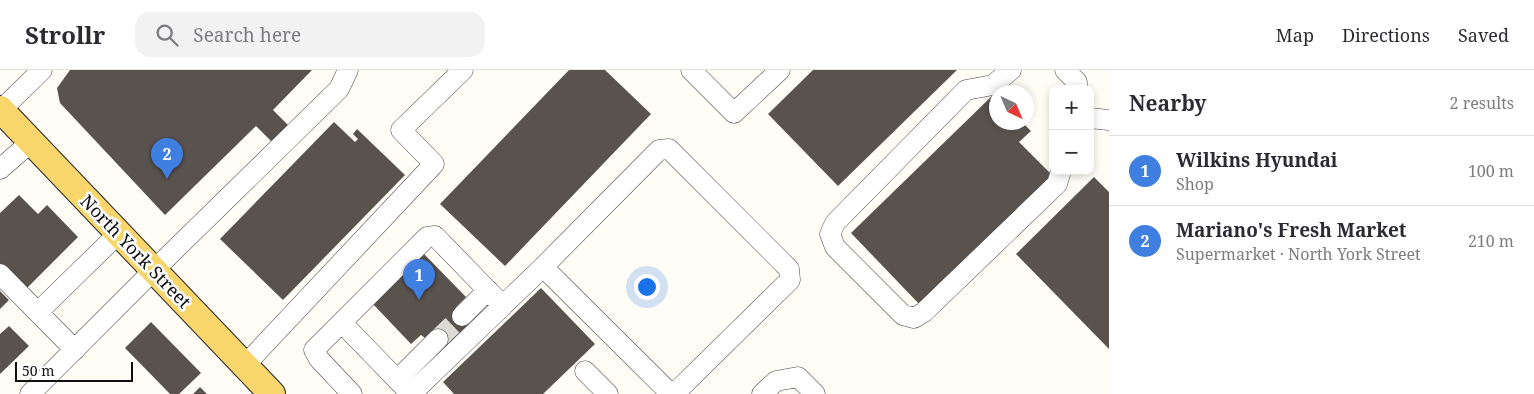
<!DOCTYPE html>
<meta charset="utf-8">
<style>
body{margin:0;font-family:"Noto Serif",serif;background:#f2f2f3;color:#2b2b33}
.controls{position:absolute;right:15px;top:15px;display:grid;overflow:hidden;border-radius:10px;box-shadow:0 2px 8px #0003}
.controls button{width:45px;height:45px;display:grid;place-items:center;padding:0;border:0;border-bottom:1px solid #e1e1e2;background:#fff;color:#2b2b33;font:25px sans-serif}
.compass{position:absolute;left:989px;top:15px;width:45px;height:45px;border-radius:50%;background:#fff;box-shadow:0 2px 8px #0003;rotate:136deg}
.scale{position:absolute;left:15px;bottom:12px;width:118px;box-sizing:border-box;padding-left:5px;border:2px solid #111;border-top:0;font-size:14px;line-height:18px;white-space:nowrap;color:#111;-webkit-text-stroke:4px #fff;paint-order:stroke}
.you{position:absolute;left:646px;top:216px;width:18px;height:18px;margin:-12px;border:4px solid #fff;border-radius:50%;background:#1a73e8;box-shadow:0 0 0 8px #1a73e833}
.badge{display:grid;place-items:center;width:32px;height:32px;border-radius:50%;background:#7c3aed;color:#fff;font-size:16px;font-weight:700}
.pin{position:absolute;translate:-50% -41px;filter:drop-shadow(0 1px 2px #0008)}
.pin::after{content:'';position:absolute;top:26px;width:18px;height:15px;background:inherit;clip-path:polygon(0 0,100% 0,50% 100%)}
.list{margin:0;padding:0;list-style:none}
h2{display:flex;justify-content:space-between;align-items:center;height:65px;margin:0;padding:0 20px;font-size:21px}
h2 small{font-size:16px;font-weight:400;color:#7c7c81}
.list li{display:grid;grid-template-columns:32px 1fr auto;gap:15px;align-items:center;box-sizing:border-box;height:70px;padding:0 20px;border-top:1px solid #e1e1e2}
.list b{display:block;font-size:19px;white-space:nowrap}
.list p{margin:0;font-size:16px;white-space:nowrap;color:#7c7c81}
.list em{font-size:16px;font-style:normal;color:#7c7c81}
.icon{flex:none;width:28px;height:28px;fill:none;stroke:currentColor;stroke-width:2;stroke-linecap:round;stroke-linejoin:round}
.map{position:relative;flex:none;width:1109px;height:324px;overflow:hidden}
header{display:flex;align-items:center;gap:30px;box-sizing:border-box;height:70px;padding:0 25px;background:#fff;border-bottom:1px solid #e1e1e2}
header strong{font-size:24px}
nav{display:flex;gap:28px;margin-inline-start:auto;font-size:18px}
.search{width:350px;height:45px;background:#f2f2f3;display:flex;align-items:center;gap:12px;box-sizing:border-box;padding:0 18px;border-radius:15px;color:#7c7c81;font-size:19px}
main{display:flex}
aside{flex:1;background:#fff}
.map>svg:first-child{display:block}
.building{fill:#5a524d}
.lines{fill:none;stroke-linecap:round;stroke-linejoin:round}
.minor-tunnel{stroke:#dbdad3;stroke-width:20;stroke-dasharray:20 10;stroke-linecap:butt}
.minor-casing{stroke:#444;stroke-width:21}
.major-casing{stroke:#222;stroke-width:28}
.minor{stroke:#fff;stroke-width:20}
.major{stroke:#f9d66b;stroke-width:26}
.labels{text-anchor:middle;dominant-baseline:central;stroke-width:5;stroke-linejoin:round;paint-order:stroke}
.street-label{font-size:18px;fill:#111;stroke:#fff}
</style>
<header>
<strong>Strollr</strong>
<div class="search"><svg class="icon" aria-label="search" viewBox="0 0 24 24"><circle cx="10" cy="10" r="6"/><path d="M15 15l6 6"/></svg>Search here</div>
<nav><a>Map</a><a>Directions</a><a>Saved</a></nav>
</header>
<main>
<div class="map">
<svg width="1109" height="324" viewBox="0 0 1109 324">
<rect width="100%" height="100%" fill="#fffdf5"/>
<!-- building -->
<path class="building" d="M 70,0 L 312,0 L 273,40 L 289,56 L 272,72 L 256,56 L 165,145 L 60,33 L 57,18 Z
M 569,0 L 605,0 L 651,44 L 505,196 L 440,134 Z
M 813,0 L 957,0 L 838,116 L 768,44 Z
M 994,24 L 996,26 L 996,52 L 1022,52 L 1031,61 L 1019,72 L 1054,107 L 921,236 L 851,163 Z
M 334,52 L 355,72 L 358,69 L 353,64 L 357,59 L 405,105 L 283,230 L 220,169 Z
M 1094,107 L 1109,122 L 1109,279 L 1016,184 Z
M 19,125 L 38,144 L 47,135 L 78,167 L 25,220 L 0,195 L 0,143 Z
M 424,184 L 466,227 L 456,237 L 471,253 L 446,277 L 431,262 L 425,268 L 421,265 L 411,274 L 372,233 Z
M 541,218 L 595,274 L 543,324 L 454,324 L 443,312 Z
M 0,221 L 9,230 L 0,239 Z
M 151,252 L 201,303 L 179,324 L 170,324 L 125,278 Z
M 9,256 L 29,276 L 0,304 L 0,264 Z
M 200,317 L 207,324 L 193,324 Z"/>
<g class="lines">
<!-- minor-tunnel -->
<path class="minor-tunnel" d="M 438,269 L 462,246"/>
<defs>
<path id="minor" d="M 691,0 L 734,43 L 780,0
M 1011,0 L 993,15 L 966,20 L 835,153 L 830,164 L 835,177 L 903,245 L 914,248 L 924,242 L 1057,114 L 1061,101
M 1065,0 L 1077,12 L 1077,19
M 1,40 L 42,0
M 1090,48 L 1109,50
M 0,99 L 31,72
M 543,197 L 671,324
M 0,204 L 75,280
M 38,242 L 119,163
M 462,246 L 488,220
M 342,253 L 411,324 L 543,197 L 659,80 L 669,79 L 789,199 L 790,210 L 674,324
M 245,295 L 434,94 L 401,60 L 463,0
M 585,301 L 608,324
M 397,310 L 438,269
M 30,324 L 154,200 L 339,19 L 348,0
M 352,324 L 319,289 L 314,280 L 427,167 L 435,166 L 503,236
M 762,324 L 776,311 L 798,307 L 815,324"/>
<path id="major" d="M 0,39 L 272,324"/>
</defs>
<!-- minor casing -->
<use href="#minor" class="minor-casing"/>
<!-- major casing -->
<use href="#major" class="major-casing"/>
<!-- minor -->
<use href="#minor" class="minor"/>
<!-- major -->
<use href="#major" class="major"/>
</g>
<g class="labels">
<!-- street labels -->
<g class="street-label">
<text transform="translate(136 181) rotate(46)">North York Street</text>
</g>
</g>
</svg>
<div class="controls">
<button>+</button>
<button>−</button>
</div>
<svg class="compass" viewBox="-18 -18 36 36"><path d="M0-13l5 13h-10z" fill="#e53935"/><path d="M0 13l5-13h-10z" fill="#7c7c81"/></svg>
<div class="scale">50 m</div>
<div class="you"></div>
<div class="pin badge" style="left:419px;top:230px;background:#3f7fe0">1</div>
<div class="pin badge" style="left:167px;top:109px;background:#3f7fe0">2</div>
</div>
<aside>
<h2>Nearby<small>2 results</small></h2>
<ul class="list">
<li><span class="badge" style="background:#3f7fe0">1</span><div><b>Wilkins Hyundai</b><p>Shop</p></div><em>100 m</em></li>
<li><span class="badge" style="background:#3f7fe0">2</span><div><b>Mariano's Fresh Market</b><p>Supermarket · North York Street</p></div><em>210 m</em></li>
</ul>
</aside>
</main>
